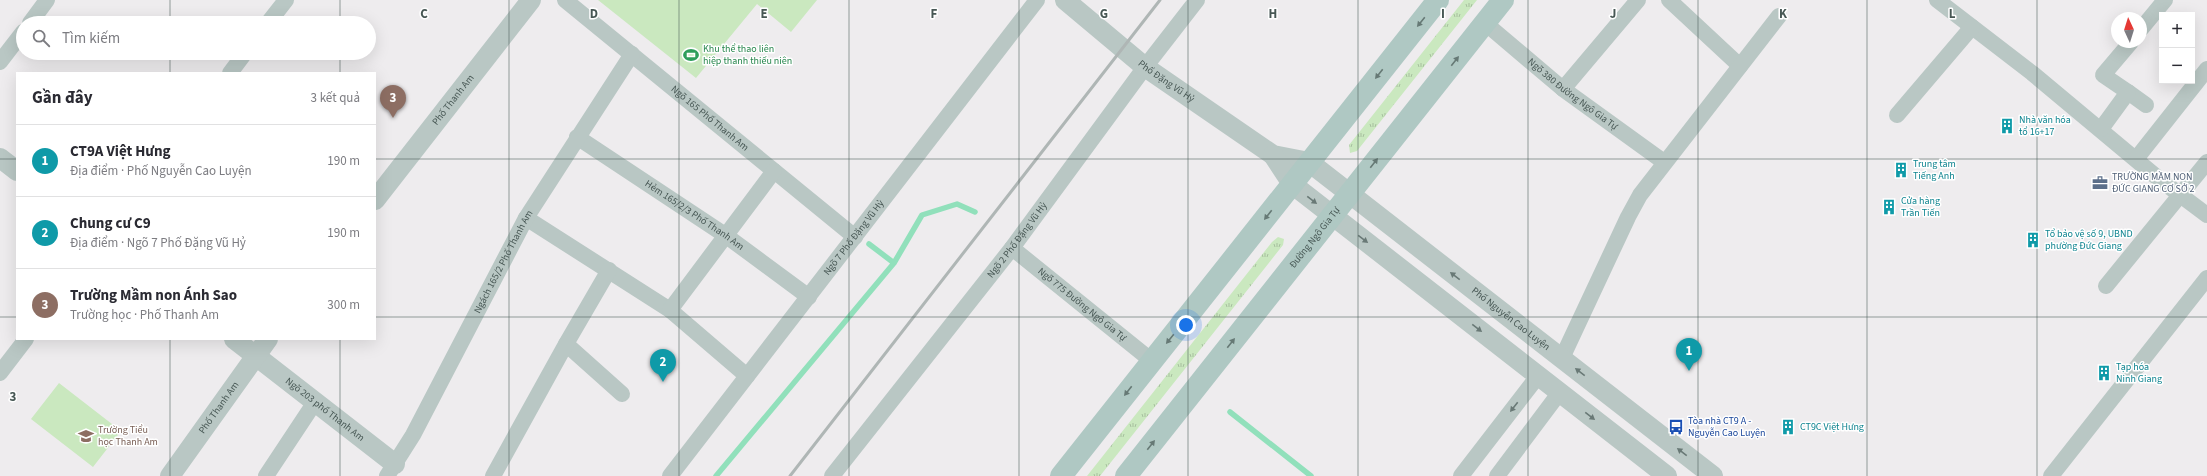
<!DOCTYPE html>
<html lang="vi">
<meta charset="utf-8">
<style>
body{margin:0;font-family:"Source Sans 3",sans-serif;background:#f7f7f7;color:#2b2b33}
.controls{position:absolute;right:12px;top:12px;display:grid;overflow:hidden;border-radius:0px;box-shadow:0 4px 16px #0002}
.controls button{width:36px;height:36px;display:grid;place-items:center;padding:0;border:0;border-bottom:1px solid #e1e1e2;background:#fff;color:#2b2b33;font:20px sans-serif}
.compass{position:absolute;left:2111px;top:12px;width:36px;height:36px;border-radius:50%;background:#fff;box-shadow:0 4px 16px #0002;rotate:356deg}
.you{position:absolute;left:1186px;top:325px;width:14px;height:14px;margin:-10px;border:3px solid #fff;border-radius:50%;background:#1a73e8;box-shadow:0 0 0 6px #1a73e833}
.badge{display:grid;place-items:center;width:26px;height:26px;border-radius:50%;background:#2563eb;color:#fff;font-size:13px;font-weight:700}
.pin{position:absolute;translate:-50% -33px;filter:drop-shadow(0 1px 2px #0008)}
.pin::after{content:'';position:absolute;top:21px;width:14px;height:12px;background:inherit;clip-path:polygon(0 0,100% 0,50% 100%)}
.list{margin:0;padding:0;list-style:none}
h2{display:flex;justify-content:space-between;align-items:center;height:52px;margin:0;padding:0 16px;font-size:17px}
h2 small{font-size:13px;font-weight:400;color:#7c7c81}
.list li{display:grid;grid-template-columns:26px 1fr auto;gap:12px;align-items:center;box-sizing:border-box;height:72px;padding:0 16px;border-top:1px solid #e1e1e2}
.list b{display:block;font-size:15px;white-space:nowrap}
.list p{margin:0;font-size:13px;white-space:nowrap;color:#7c7c81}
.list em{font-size:13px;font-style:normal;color:#7c7c81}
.icon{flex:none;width:22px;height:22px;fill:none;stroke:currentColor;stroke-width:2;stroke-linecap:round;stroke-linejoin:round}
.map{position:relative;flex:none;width:2207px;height:476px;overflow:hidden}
.search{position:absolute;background:#fff;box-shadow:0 4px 16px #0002;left:16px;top:16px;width:360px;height:44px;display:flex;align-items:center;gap:10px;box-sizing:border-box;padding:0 14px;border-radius:22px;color:#7c7c81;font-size:15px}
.panel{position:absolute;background:#fff;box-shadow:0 4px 16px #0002;left:16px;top:72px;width:360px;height:268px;border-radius:0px}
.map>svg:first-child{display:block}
.grass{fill:url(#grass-tufts)}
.park{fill:#cae8bf}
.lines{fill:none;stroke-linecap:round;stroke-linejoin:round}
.stream{stroke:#91e0bb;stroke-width:5.5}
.minor{stroke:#b9c7c4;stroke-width:16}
.tertiary{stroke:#b9c7c4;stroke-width:20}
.primary{stroke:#afc8c3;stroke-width:22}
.rail{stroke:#afb6b5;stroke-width:3}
.oneway{fill:#667975}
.oneway2{fill:#697976}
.grid{fill:none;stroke:#475754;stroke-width:1;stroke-opacity:0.55}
.labels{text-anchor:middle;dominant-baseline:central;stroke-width:3;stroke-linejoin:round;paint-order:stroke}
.leisure-label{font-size:10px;fill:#27864d;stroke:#fff;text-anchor:start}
.street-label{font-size:10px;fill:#475754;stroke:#fff}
.culture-label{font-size:10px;fill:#0d838f;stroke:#fff;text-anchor:start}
.service-label{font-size:10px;fill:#4e5e75;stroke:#fff;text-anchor:start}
.transit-label{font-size:10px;fill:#164399;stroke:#fff;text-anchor:start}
.education-label{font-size:10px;fill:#785e54;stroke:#fff;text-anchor:start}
.grid-label{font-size:13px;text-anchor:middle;font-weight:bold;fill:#475754;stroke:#fff;stroke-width:3;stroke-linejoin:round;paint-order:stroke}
</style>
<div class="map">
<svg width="2207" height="476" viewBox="0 0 2207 476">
<defs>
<pattern id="grass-tufts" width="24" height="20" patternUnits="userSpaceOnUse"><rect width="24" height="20" fill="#cae8bf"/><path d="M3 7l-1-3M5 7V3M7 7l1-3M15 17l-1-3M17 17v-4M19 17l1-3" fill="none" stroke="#a6bf9e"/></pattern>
</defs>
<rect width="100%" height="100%" fill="#eeecee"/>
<!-- grass -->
<path class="grass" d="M 1464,0 L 1477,0 L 1357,151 L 1350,153 L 1349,145 Z
M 1278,237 L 1284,239 L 1283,245 L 1100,476 L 1087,476 L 1272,242 Z"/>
<!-- park -->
<path class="park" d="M 598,0 L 817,0 L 791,32 L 757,4 L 696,78 Z
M 59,383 L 121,431 L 93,467 L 31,419 Z"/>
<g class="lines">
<!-- stream -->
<path class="stream" d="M 869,244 L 894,263
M 1230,412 L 1311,476
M 716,476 L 894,263 L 922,215 L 957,204 L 975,212"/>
<!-- minor -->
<g class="minor">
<path id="s1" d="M 565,0 L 855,237"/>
<path d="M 1669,0 L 1740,66"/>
<path d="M 1937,0 L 2032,73 L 2159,179 L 2207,215"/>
<path d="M 30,23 L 47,0"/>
<path d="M 268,23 L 286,0"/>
<path id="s2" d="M 1485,23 L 1563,89 L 1664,162"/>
<path d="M 2141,29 L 2165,0"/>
<path d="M 0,62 L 23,32"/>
<path d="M 230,73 L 245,53"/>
<path d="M 1563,89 L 1638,0"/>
<path d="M 2128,92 L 2146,105"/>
<path d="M 1897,115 L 1972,27"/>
<path d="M 2101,129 L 2128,92 L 2103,75 L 2131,42"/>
<path id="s3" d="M 577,137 L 725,235 L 809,297"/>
<path d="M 2136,159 L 2207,69"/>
<path d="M 526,218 L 670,310 L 747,376"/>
<path id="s4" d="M 1012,248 L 1152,361"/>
<path d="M 2106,286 L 2207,162"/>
<path d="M 670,310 L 774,171"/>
<path d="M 566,344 L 622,394"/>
<path d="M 1562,358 L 1628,217 L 1640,195 L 1779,16"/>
<path d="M 0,373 L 26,339"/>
<path d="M 266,476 L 315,402"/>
<path id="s5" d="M 387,476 L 413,435 L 526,218 L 632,54"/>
<path d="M 493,476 L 566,344 L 609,270"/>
<path id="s6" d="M 670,476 L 1037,0"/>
<path id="s7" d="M 832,476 L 1012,248 L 1145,67 L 1197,0"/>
<path d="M 1461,476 L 1538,376"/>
<path d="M 1497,476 L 1560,392"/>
<path d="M 2051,476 L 2207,278"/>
</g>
<!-- tertiary -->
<g class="tertiary">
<path id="s8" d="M 1065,0 L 1145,67 L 1273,155 L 1309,162 L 1713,476"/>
<path d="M 1273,155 L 1292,184 L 1667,476"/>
<path d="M 0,158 L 17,171"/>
<path id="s9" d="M 375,200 L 531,0"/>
<path id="s10" d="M 234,339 L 395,464"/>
<path id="s11" d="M 170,476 L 268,339"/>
</g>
<!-- primary -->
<g class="primary">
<path d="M 1061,476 L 1438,0"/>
<path id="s12" d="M 1126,476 L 1503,0"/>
</g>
<!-- rail -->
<path class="rail" d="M 790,476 L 1160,0"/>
</g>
<!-- one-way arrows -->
<defs><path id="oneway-solid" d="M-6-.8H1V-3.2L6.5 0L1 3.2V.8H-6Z"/></defs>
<g class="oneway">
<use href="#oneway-solid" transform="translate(1421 22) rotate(129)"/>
<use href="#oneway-solid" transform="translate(1455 61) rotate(-52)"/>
<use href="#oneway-solid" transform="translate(1379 74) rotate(128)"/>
<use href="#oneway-solid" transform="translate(1374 163) rotate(-52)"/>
<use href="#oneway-solid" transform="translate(1268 215) rotate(128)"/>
<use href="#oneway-solid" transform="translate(1170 339) rotate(129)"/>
<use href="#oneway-solid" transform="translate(1231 343) rotate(-52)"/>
<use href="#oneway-solid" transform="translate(1128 391) rotate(128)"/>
<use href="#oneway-solid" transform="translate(1151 445) rotate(-52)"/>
</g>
<g class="oneway2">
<use href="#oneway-solid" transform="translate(1312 200) rotate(38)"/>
<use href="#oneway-solid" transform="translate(1363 239) rotate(37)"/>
<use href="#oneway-solid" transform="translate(1455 276) rotate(-142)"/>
<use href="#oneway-solid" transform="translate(1477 328) rotate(38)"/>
<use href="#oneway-solid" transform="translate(1580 372) rotate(-142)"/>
<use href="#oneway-solid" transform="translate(1514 407) rotate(128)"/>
<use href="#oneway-solid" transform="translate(1590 416) rotate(38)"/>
<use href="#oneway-solid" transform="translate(1682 452) rotate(-142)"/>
</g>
<!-- grid -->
<path class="grid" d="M 170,0 L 170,23M 340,0 L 340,23M 509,0 L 509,476M 679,0 L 679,476M 849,0 L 849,476M 1019,0 L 1019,476M 1188,0 L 1188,476M 1358,0 L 1358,476M 1528,0 L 1528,476M 1698,0 L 1698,476M 1867,0 L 1867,476M 2037,0 L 2037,476M 170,53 L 170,73M 340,53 L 340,73M 0,159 L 17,159M 375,159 L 2207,159M 0,317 L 17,317M 375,317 L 2207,317M 170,339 L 170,476M 340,339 L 340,476"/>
<!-- icons -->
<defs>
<symbol id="stadium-bare" viewBox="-9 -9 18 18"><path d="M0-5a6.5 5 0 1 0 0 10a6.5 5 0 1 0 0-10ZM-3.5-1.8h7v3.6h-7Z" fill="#2e9e5b" stroke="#fff" stroke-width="2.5" paint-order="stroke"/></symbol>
<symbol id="building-bare" viewBox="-9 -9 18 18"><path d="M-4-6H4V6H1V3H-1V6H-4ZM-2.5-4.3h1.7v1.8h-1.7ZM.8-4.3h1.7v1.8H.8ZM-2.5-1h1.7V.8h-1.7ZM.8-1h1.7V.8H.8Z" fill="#0f9aa8" stroke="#fff" stroke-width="2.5" paint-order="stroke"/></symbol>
<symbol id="office-bare" viewBox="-9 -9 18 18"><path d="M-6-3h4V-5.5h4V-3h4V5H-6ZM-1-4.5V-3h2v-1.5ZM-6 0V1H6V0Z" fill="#5c6f8a" stroke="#fff" stroke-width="2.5" paint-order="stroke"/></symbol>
<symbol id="bus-bare" viewBox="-9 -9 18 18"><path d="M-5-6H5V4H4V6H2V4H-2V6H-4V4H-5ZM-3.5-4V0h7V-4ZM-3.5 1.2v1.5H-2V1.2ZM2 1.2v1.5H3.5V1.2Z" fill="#1a4fb4" stroke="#fff" stroke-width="2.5" paint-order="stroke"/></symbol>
<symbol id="school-bare" viewBox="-9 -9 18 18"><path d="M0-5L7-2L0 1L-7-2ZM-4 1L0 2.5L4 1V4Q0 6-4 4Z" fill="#8d6e63" stroke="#fff" stroke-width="2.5" paint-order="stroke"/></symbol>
</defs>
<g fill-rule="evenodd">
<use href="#stadium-bare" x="680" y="44" width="22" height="22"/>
<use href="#building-bare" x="1996" y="115" width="22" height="22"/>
<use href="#building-bare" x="1890" y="159" width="22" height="22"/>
<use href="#office-bare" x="2089" y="172" width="22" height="22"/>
<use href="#building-bare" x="1878" y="196" width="22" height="22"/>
<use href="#building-bare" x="2022" y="229" width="22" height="22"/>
<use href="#building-bare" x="2093" y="362" width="22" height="22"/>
<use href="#bus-bare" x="1665" y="416" width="22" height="22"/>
<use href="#building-bare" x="1777" y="416" width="22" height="22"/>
<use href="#school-bare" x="75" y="425" width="22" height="22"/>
</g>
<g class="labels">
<!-- leisure labels -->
<g class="leisure-label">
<text x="703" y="49">Khu thể thao liên<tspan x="703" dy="12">hiệp thanh thiếu niên</tspan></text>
</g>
<!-- street labels -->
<g class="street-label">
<text stroke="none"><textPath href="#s8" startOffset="130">Phố Đặng Vũ Hỷ</textPath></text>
<text stroke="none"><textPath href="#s2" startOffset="113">Ngõ 380 Đường Ngô Gia Tự</textPath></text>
<text stroke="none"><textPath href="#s9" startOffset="127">Phố Thanh Am</textPath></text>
<text stroke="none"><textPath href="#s1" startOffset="187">Ngõ 165 Phố Thanh Am</textPath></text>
<text stroke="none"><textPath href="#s3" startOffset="141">Hẻm 165/2/3 Phố Thanh Am</textPath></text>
<text stroke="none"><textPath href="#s6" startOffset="301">Ngõ 7 Phố Đặng Vũ Hỷ</textPath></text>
<text stroke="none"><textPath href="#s12" startOffset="304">Đường Ngô Gia Tự</textPath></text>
<text stroke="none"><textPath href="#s7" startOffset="300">Ngõ 2 Phố Đặng Vũ Hỷ</textPath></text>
<text stroke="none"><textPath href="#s5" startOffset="244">Ngách 165/2 Phố Thanh Am</textPath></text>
<text stroke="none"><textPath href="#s4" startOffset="90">Ngõ 775 Đường Ngô Gia Tự</textPath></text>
<text stroke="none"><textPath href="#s8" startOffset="552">Phố Nguyễn Cao Luyện</textPath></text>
<text stroke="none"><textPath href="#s11" startOffset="84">Phố Thanh Am</textPath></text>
<text stroke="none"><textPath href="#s10" startOffset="115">Ngõ 203 phố Thanh Am</textPath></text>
</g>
<!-- culture labels -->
<g class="culture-label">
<text x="2019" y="120">Nhà văn hóa<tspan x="2019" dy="12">tổ 16+17</tspan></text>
<text x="1913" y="164">Trung tâm<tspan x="1913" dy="12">Tiếng Anh</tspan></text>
<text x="1901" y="201">Cửa hàng<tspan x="1901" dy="12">Trần Tiến</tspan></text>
<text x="2045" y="234">Tổ bảo vệ số 9, UBND<tspan x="2045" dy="12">phường Đức Giang</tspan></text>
<text x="2116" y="367">Tạp hóa<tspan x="2116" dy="12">Ninh Giang</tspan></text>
<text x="1800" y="427">CT9C Việt Hưng</text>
</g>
<!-- service labels -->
<g class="service-label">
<text x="2112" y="177">TRƯỜNG MẦM NON<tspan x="2112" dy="12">ĐỨC GIANG CƠ SỞ 2</tspan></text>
</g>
<!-- transit labels -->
<g class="transit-label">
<text x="1688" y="421">Tòa nhà CT9 A -<tspan x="1688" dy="12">Nguyễn Cao Luyện</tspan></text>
</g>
<!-- education labels -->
<g class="education-label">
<text x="98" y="430">Trường Tiểu<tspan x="98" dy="12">học Thanh Am</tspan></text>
</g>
</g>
<g class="grid-label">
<text x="424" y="18">C</text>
<text x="594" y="18">D</text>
<text x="764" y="18">E</text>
<text x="934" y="18">F</text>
<text x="1104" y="18">G</text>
<text x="1273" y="18">H</text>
<text x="1443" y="18">I</text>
<text x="1613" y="18">J</text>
<text x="1783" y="18">K</text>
<text x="1952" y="18">L</text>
<text x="13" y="401">3</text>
</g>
</svg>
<div class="controls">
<button>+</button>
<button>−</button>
</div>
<svg class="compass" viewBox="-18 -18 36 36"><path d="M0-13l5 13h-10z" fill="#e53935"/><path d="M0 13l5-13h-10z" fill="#7c7c81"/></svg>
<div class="you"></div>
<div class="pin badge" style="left:1689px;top:371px;background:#0f9aa8">1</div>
<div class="pin badge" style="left:663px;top:382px;background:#0f9aa8">2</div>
<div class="pin badge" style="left:393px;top:118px;background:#8d6e63">3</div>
<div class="search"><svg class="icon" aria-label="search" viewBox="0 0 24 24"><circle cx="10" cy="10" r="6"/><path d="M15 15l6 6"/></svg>Tìm kiếm</div>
<section class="panel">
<h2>Gần đây<small>3 kết quả</small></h2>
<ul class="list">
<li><span class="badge" style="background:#0f9aa8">1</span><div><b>CT9A Việt Hưng</b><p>Địa điểm · Phố Nguyễn Cao Luyện</p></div><em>190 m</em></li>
<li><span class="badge" style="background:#0f9aa8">2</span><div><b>Chung cư C9</b><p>Địa điểm · Ngõ 7 Phố Đặng Vũ Hỷ</p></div><em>190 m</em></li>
<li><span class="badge" style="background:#8d6e63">3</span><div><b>Trường Mầm non Ánh Sao</b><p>Trường học · Phố Thanh Am</p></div><em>300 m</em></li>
</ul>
</section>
</div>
